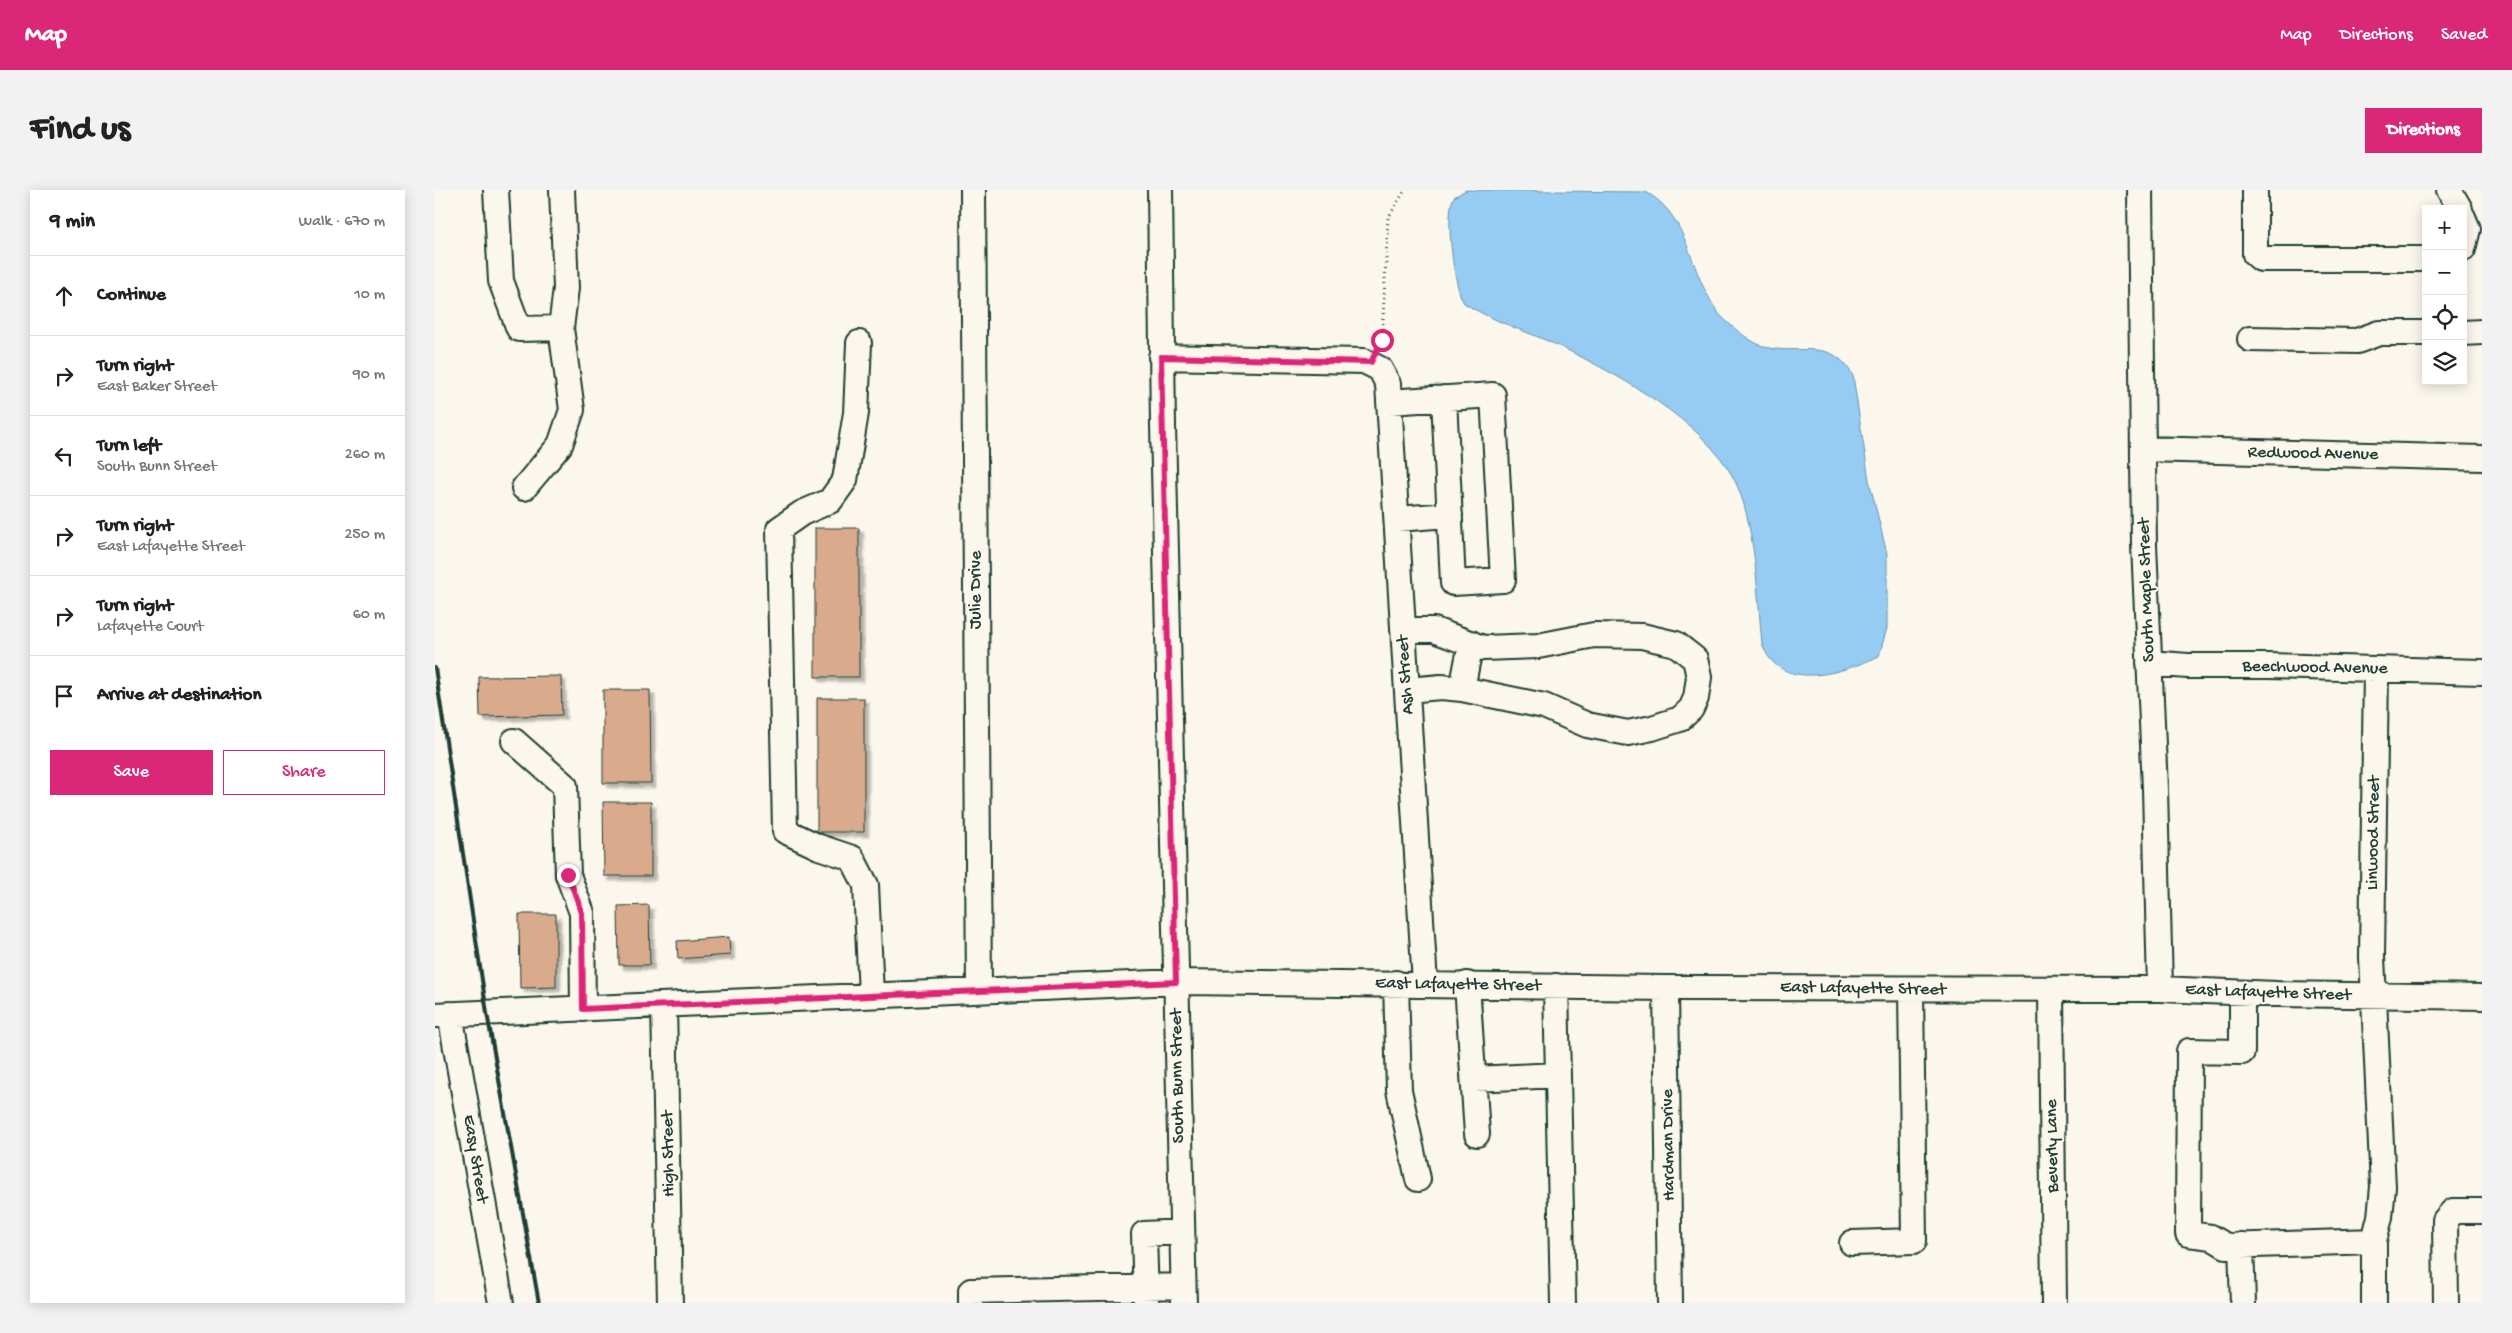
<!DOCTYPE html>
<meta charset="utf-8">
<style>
body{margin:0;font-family:"Gochi Hand",sans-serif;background:#f2f2f2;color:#222}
.controls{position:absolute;right:15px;top:15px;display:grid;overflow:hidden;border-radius:0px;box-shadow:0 2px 12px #0003}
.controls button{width:45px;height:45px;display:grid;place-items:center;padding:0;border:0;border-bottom:1px solid #e0e0e0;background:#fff;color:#222;font:25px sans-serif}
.stop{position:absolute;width:15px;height:15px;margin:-11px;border:4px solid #db2777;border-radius:50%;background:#fff}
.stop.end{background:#db2777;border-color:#fff;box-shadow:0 1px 5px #0008}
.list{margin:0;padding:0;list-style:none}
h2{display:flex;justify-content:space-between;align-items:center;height:65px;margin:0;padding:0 20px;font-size:21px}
h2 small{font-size:16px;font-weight:400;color:#767676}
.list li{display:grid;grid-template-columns:32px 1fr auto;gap:15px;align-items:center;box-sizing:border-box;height:80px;padding:0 20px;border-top:1px solid #e0e0e0}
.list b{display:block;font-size:19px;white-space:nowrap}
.list p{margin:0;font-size:16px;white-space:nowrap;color:#767676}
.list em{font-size:16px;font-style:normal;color:#767676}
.actions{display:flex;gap:10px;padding:15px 20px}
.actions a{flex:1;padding:11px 0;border:1px solid #db2777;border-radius:0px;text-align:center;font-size:18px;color:#db2777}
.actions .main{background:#db2777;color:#fff}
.icon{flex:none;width:28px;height:28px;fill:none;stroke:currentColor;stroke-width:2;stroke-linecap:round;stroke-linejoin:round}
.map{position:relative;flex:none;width:2047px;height:1113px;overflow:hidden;border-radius:0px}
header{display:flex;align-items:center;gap:30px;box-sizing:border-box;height:70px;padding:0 25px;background:#db2777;color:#fff}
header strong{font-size:24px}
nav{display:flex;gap:28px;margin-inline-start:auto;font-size:18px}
.intro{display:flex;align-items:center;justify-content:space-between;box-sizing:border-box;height:120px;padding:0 30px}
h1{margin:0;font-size:35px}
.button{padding:12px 22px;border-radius:0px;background:#db2777;color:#fff;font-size:18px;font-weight:700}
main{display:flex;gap:30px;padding:0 30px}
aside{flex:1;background:#fff;border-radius:0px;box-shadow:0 2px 12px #0003}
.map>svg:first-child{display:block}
.water{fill:#96ccf4;stroke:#6693a7}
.building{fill:#daaa8c;stroke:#1f3d34;filter:url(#shadow)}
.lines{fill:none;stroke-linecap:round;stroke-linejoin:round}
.minor-casing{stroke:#1f3d34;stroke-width:28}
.path{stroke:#1f3d34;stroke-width:3;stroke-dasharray:1 4;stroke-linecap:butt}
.minor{stroke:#fbf7ec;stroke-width:24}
.rail{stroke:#1f3d34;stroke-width:4}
.route{stroke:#db2777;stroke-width:6}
.labels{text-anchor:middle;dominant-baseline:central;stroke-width:4;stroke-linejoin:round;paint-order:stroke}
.street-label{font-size:18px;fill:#1f3d34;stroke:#fbf7ec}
</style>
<header>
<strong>Map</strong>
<nav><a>Map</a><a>Directions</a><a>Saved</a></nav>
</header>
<div class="intro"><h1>Find us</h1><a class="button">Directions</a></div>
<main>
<aside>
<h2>9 min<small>Walk · 670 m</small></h2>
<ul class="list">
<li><svg class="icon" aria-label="ahead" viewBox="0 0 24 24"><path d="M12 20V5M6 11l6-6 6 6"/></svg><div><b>Continue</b></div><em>10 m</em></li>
<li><svg class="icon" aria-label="right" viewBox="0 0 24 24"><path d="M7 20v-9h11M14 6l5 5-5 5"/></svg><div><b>Turn right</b><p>East Baker Street</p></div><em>90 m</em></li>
<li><svg class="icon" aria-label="left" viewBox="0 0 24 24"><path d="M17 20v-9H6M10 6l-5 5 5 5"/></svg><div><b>Turn left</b><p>South Bunn Street</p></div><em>260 m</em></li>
<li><svg class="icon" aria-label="right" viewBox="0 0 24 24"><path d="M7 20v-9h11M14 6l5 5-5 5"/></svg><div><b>Turn right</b><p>East Lafayette Street</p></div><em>250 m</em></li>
<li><svg class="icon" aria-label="right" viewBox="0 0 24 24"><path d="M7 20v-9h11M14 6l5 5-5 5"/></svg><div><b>Turn right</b><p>Lafayette Court</p></div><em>60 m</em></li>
<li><svg class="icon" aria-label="arrive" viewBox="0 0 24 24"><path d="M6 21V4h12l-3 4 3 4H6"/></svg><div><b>Arrive at destination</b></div></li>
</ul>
<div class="actions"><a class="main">Save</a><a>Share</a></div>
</aside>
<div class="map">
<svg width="2047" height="1113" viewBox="0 0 2047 1113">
<defs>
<filter id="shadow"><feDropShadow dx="4.5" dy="4.5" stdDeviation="1" flood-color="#0004"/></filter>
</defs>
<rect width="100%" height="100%" fill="#fbf7ec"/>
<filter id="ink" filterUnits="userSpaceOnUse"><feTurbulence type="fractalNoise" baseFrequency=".02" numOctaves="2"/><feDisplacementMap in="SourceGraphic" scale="10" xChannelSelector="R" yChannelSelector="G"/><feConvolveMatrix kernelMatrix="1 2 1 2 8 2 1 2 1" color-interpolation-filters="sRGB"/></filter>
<g filter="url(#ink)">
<!-- water -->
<path class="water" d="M 1031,0 L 1211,2 C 1250,24 1252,66 1272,104 C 1277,113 1282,123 1289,129 C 1301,140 1315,152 1330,157 C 1365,166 1397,146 1418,186 L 1434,290 L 1452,364 L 1452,438 L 1444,466 C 1408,483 1343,504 1327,453 C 1322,404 1321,332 1299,289 C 1270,232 1182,184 1126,157 C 1095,142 1058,132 1029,113 C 1019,99 1009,22 1019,7 Z"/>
<!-- building -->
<path class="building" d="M 380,338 L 424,338 L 424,487 L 380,487 Z
M 126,486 L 127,525 L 45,527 L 44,487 Z
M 168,500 L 215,500 L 216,593 L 168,593 Z
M 382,508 L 429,508 L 429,642 L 382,642 Z
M 168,612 L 216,612 L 216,686 L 169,686 Z
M 214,715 L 215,775 L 184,775 L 183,716 Z
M 84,724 L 121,724 L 121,797 L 85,798 Z
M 294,747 L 295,765 L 243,769 L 242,751 Z"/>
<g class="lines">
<defs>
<path id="minor" d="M 61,0 L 66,91 L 84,139 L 126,138 L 131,98 L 127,0
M 538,0 L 544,800
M 725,0 L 728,236 L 749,1113
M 1705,0 L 1709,355 L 1720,599 L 1725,799
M 1820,0 L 1820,64 L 1826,69 L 1991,69
M 2014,0 L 2025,19
M 2028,27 L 2033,39 L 2028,59
M 2028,143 L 2047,142
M 1815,149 L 1922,151 L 1944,143 L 1991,143
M 424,153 L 421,223 L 410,290 L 395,311 L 367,323 L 344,339 L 350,641 L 384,657 L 417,668 L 431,695 L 436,805
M 726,167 L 929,171 L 945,179 L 953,194 L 990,794
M 954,212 L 1058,205 L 1068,390 L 1018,393 L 1009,208
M 1710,259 L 2047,268
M 89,298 L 125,255 L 137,220 L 126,138
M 962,329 L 1015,325
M 968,440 L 999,440 L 1048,458 L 1103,456 L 1159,445 L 1207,446 L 1241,454 L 1260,469 L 1264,487 L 1261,508 L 1256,519 L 1245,529 L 1217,538 L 1193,543 L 1152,535 L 1109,516 L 1027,499 L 1006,497 L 972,500
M 1714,473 L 1753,476 L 1834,476 L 2047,482
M 1027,499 L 1036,453
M 79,551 L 130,596 L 133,685 L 147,723 L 148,819
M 961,793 L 964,900 L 983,989
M 1032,794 L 1042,944
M 1121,796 L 1128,1113
M 1231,798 L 1235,1113
M 1616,800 L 1619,1113
M 1807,803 L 1807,862 L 1754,861 L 1753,1044 L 1776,1047 L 1791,1056 L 1939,1051 L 1945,1027 L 1948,997 L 1937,767 L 1941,480
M 229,815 L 235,1113
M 15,824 L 66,1113
M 0,825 L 741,792 L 1231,798 L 1725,799 L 1842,804 L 2047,807
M 1039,889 L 1123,885
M 1939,1051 L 1939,1113
M 1417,1053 L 1479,1051 L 1476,799
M 1806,1055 L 1808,1113
M 711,1111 L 709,1044 L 747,1042
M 536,1113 L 536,1101 L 748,1096
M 2011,1113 L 2010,1030 L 2018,1021 L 2047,1021"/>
</defs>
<!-- minor casing -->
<use href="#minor" class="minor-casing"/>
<!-- path -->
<path class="path" d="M 943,158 L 947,150 L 953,28 L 970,0"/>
<!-- minor -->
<use href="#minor" class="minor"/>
<!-- rail -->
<path class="rail" d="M 0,478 L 52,823 L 104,1113"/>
</g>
</g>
<g class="lines" filter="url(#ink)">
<!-- route -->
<path class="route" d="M 133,685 L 147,723 L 148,819 L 741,792 L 726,167 L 936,172 L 947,150"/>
</g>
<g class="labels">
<!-- street labels -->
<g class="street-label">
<text transform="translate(1878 264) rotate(1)">Redwood Avenue</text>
<text transform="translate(541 400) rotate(-90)">Julie Drive</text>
<text transform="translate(1712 400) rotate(-92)">South Maple Street</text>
<text transform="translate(1880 478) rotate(1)">Beechwood Avenue</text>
<text transform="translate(971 485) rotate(-94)">Ash Street</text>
<text transform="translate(1939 643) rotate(-89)">Linwood Street</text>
<text transform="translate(1023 795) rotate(1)">East Lafayette Street</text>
<text transform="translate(1428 799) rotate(1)">East Lafayette Street</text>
<text transform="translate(1833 803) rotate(2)">East Lafayette Street</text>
<text transform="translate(743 886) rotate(-91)">South Bunn Street</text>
<text transform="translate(1234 955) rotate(-91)">Hardman Drive</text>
<text transform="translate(1618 956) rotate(-91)">Beverly Lane</text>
<text transform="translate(234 964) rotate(-91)">High Street</text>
<text transform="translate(40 969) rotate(81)">Easy Street</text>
</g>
</g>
</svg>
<div class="controls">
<button>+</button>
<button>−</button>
<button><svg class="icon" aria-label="locate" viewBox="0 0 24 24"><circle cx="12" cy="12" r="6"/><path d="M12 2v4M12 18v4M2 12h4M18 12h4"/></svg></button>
<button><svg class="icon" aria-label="layers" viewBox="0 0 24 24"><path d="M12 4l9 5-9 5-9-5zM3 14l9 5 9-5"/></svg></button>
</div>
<div class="stop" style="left:947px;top:150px"></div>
<div class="stop end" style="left:133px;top:685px"></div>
</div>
</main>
